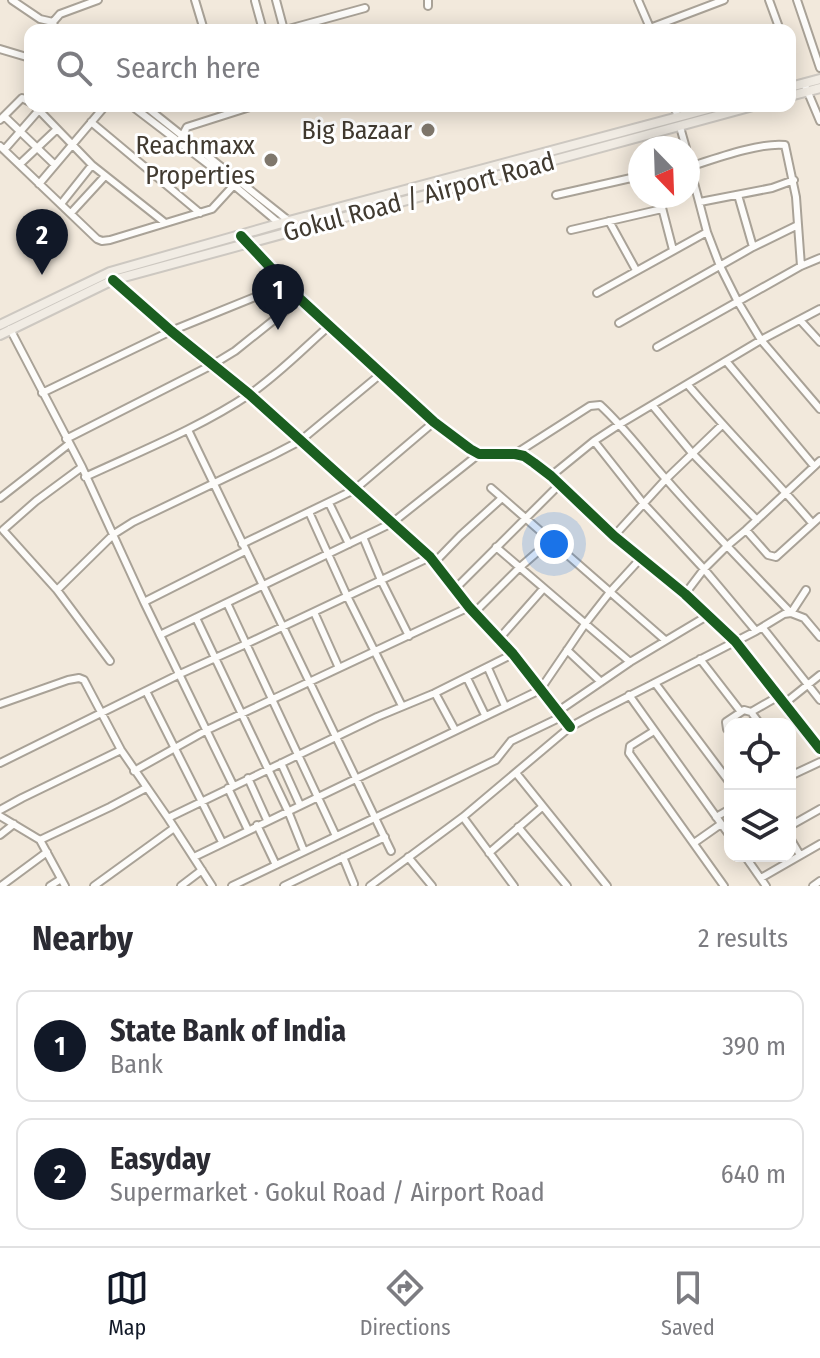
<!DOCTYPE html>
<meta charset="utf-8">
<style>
body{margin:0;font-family:"Fira Sans Condensed",sans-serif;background:#f7f7f7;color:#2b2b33}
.controls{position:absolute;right:24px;bottom:24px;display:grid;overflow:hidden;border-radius:16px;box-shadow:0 4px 20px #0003}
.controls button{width:72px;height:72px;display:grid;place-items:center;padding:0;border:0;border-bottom:2px solid #e1e1e2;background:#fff;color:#2b2b33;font:40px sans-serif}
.compass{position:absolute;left:628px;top:136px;width:72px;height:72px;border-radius:50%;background:#fff;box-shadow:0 4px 20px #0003;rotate:157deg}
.you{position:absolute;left:554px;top:544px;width:28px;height:28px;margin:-20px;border:6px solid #fff;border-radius:50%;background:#1a73e8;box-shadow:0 0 0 12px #1a73e833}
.badge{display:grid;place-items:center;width:52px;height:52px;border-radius:50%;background:#111827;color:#fff;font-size:26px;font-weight:700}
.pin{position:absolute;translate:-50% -66px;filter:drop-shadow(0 2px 4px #0008)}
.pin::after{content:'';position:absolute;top:42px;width:28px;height:24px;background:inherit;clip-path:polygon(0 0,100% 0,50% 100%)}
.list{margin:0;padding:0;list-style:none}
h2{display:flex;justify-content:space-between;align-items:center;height:104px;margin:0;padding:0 32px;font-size:34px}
h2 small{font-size:26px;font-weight:400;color:#7c7c81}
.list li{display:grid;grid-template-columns:52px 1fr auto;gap:24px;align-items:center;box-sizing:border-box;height:112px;margin:0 16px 16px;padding:0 16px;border:2px solid #e1e1e2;border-radius:16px}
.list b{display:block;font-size:30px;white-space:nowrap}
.list p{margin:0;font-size:26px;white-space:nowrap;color:#7c7c81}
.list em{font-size:26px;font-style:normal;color:#7c7c81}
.icon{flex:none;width:44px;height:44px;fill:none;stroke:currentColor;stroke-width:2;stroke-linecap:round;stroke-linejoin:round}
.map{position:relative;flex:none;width:820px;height:886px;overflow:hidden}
.search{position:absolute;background:#fff;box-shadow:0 4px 20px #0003;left:24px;right:24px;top:24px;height:88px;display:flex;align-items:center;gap:20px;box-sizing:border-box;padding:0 28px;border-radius:16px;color:#7c7c81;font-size:30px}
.sheet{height:360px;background:#fff}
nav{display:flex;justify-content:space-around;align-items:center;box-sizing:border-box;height:112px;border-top:2px solid #e1e1e2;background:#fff;font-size:22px;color:#7c7c81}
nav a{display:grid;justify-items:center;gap:4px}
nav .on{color:#111827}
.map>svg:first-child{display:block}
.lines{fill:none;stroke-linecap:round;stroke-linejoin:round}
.minor-casing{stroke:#a9a297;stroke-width:10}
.major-casing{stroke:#cdc8c1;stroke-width:12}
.minor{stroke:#fdfcfa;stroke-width:6}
.major{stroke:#f1ece4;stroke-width:8}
.cycleway-casing{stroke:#fff;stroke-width:15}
.cycleway{stroke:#1b5e20;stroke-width:10}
.poi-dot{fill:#7f776c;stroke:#fff;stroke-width:3}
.labels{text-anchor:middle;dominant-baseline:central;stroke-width:6;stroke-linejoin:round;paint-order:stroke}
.poi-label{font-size:26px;fill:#413a30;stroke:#fff;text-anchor:end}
.street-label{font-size:26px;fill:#413a30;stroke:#fff}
</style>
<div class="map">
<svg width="820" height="886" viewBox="0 0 820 886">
<rect width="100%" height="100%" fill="#f2e9dc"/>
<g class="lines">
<defs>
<path id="minor" d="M 12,0 L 40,19 L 53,22
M 195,0 L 204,30
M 276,0 L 284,30
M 428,0 L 428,6
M 638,0 L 651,30
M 769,0 L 780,30
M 797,0 L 820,68
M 255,1 L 263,30
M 650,28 L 724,0
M 55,30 L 53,22 L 60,14 L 98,0
M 285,30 L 365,8
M 0,49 L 30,58
M 804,83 L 820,121
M 35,106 L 92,165 L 164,222
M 132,106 L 217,171 L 280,224
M 145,106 L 289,221
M 227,106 L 228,109
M 674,106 L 678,117
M 4,116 L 55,165
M 0,120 L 22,98 L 30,102
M 91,122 L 200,213
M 680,127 L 686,148
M 181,138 L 187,127 L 253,106
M 0,146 L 97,239 L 102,241 L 110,240 L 212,209 L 234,185
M 4,150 L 39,110
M 688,160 L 707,232 L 720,266 L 738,302 L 761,340 L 820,409
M 20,164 L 57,129
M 689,167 C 714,159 761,142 785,145 L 796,197 L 801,266
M 39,184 L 105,106
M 556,195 L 640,176
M 738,195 L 753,247
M 659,196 L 673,250
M 700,202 L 772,188 L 794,180
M 61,204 L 92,165
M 71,213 L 105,176
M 609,221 L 636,270
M 571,230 L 662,209
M 241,236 L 300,299 L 434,422 L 470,449 L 479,454 L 515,454 L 524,456 L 534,463 L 551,476 L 614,536 L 685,594 L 735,641 L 820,749
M 113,280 L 171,331 L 249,394 L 430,557 L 469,607 L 513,654 L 570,727
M 597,293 L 707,232
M 800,320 L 820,342
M 619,323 L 753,247 L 798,225
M 10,329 L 82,467 L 144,602 L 233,785
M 657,347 L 801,266 L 820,258
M 726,361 L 814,466
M 688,385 C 728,432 772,476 812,523
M 42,393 L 171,331 L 287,284
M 653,406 L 692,453 L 757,520
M 188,430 L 391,851
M 66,439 L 212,365 L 235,351 L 300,299
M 594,441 L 643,503 L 704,569 L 756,631
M 515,454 L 590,406 L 600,405 C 624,427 643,453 665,478 C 705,524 748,568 791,613 L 806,590
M 551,476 L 594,441 L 620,424 L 761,340 L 820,309
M 85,477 C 141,451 199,428 250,394 C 279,374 303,349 329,326
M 491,488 L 665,640
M 0,498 L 69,444
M 329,503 L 349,544
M 309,512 L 347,596 L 402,706
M 3,530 L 57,590 L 110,661
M 3,530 L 36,501 L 82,467
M 746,530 L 768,555 L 776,557 L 820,517
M 614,536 L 666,479 L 722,425
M 363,537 L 381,580 L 409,636
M 242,544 L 354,490 L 434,422
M 496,547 L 630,662
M 434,563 L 460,536 L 502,498
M 455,589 L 560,484
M 57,590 L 114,534 L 133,522 L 273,455 L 300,441 L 382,373
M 685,594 L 704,569 L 727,546 L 746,530 L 820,461
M 144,602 L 245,551
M 227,603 L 336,836
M 314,612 L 339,668
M 475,612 L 519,568 L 550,541
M 196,618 L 288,811 L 304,851
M 763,628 L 820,700
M 160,635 L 392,523 L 479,454
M 498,640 L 543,589
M 567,650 L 601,682
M 700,659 L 741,712
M 488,668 L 505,706
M 467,678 L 485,715
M 655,683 L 730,783
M 146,691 L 222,842
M 435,693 L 455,730
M 629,695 L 730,836
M 785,703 L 820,675
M 0,704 L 68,680 L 79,678 L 84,680 L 121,750 L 168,818 L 212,886
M 557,712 L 630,662 L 707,616
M 751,712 L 779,696
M 654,731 L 630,746 L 629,753 L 724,886
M 730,733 L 727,729 L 726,722 L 744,710 L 751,712 L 760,724
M 0,763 L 180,674 L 246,644 L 430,557
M 281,763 L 300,805
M 134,771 L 207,730 L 469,607
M 516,773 L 607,886
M 790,776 L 820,762
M 248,778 L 267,820
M 228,788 L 248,830
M 0,810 L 22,798 L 121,750
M 0,816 L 40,840 L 65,886
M 463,817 L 514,886
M 716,817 L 730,809
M 168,818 L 377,717 L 435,693 L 513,654
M 257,825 L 276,865
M 790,826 L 820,809
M 518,827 L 567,886
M 0,835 L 14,824
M 790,838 L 800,855
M 40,840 L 110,807 L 146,788
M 694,843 L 721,824
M 489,853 L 542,807
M 745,856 L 766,886
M 194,857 L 540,690 L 585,624 L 610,592 L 641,558
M 343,857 L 354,884
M 408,857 L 432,886
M 761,878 L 820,844
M 1,886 L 47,852
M 50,886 L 61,879
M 94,886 L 174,828
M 181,886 L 202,870
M 232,886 L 496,760 L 511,741 L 561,717
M 284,886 L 385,837
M 370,886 L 463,817 L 570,727 L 592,715 L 756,631 L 784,614 L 791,613 L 804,618 L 820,637
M 813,886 L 820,881"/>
<path id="major" d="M 790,87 L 820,79
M 790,96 L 820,88
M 0,325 L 110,272 L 289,221 L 719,106
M 0,335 L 113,280 L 753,106"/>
</defs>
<!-- minor casing -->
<use href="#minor" class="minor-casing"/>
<!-- major casing -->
<use href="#major" class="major-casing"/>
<!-- minor -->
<use href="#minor" class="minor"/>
<!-- major -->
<use href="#major" class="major"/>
<defs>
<path id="cycleway" d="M 241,236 L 300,299 L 434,422 L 470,449 L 479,454 L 515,454 L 524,456 L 534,463 L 551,476 L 614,536 L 685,594 L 735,641 L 820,749
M 113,280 L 171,331 L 249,394 L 430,557 L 469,607 L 513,654 L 570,727"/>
</defs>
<!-- cycleway casing -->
<use href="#cycleway" class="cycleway-casing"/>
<!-- cycleway -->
<use href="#cycleway" class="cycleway"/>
</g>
<!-- markers -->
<g class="poi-dot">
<circle cx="428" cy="130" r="8"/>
<circle cx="271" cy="160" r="8"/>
</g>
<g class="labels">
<!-- poi labels -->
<g class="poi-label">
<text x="412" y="130">Big Bazaar</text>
<text x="255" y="145">Reachmaxx<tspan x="255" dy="30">Properties</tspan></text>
</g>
<!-- street labels -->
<g class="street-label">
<text transform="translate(419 197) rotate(-15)">Gokul Road / Airport Road</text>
</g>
</g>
</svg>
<div class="controls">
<button><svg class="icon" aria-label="locate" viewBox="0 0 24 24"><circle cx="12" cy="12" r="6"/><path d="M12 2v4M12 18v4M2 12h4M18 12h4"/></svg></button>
<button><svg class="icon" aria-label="layers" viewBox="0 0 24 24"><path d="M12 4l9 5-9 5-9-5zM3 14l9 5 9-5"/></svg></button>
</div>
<svg class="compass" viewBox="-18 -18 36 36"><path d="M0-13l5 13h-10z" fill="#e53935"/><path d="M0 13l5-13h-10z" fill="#7c7c81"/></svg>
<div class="you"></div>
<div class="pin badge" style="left:278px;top:330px">1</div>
<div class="pin badge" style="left:42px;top:275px">2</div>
<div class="search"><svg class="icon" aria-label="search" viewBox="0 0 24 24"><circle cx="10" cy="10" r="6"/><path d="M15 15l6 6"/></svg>Search here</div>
</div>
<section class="sheet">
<h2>Nearby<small>2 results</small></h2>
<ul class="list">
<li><span class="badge">1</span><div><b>State Bank of India</b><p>Bank</p></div><em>390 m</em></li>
<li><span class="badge">2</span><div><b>Easyday</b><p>Supermarket · Gokul Road / Airport Road</p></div><em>640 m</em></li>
</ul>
</section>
<nav>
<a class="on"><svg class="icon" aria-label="map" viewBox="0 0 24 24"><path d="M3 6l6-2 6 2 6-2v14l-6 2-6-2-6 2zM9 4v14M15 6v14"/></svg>Map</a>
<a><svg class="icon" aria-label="directions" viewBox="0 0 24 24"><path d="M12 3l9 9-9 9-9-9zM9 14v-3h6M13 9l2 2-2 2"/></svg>Directions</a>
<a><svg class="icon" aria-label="saved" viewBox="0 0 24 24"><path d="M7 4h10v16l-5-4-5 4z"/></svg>Saved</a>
</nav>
